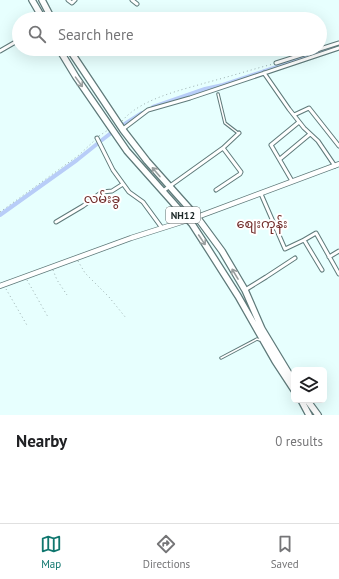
<!DOCTYPE html>
<meta charset="utf-8">
<style>
body{margin:0;font-family:"PT Sans","Noto Sans Myanmar",sans-serif;background:#f2f2f2;color:#202124}
.controls{position:absolute;right:12px;bottom:12px;display:grid;overflow:hidden;border-radius:6px;box-shadow:0 4px 16px #0002}
.controls button{width:36px;height:36px;display:grid;place-items:center;padding:0;border:0;border-bottom:1px solid #e0e0e0;background:#fff;color:#202124;font:20px sans-serif}
.list{margin:0;padding:0;list-style:none}
h2{display:flex;justify-content:space-between;align-items:center;height:52px;margin:0;padding:0 16px;font-size:17px}
h2 small{font-size:13px;font-weight:400;color:#757577}
.icon{flex:none;width:22px;height:22px;fill:none;stroke:currentColor;stroke-width:2;stroke-linecap:round;stroke-linejoin:round}
.map{position:relative;flex:none;width:339px;height:415px;overflow:hidden}
.search{position:absolute;background:#fff;box-shadow:0 4px 16px #0002;left:12px;right:12px;top:12px;height:44px;display:flex;align-items:center;gap:10px;box-sizing:border-box;padding:0 14px;border-radius:22px;color:#757577;font-size:15px}
.sheet{height:108px;background:#fff}
nav{display:flex;justify-content:space-around;align-items:center;box-sizing:border-box;height:56px;border-top:1px solid #e0e0e0;background:#fff;font-size:11px;color:#757577}
nav a{display:grid;justify-items:center;gap:2px}
nav .on{color:#0f766e}
.map>svg:first-child{display:block}
.lines{fill:none;stroke-linecap:round;stroke-linejoin:round}
.canal{stroke:#b8cdf8;stroke-width:4}
.lane-casing{stroke:#5f7a7a;stroke-width:3.5}
.street-casing{stroke:#5f7a7a;stroke-width:5}
.secondary-casing{stroke:#5f7a7a;stroke-width:6}
.highway-casing{stroke:#5f7a7a;stroke-width:8}
.path{stroke:#9baeae;stroke-width:1;stroke-dasharray:1 3;stroke-linecap:butt}
.lane{stroke:#fff;stroke-width:1.5}
.street{stroke:#fff;stroke-width:3}
.secondary{stroke:#fff;stroke-width:4.5}
.highway{stroke:#fff;stroke-width:5.5}
.oneway{stroke:#999e9e}
.labels{text-anchor:middle;dominant-baseline:central;stroke-width:4;stroke-linejoin:round;paint-order:stroke}
.shield{fill:#fff;stroke:#616868;stroke-width:1}
.shield-label{font-size:10px;font-weight:bold;fill:#1d2828}
.quarter-label{font-size:13px;fill:#712b29;stroke:#fff}
</style>
<div class="map">
<svg width="339" height="415" viewBox="0 0 339 415">
<rect width="100%" height="100%" fill="#e7fffe"/>
<g class="lines">
<!-- canal -->
<path class="canal" d="M 153,107 L 205,89 L 223,85 L 339,46
M 120,127 L 142,113
M 102,140 L 111,133
M 0,215 L 77,160 L 97,144"/>
<defs>
<path id="lane" d="M 218,94 L 225,123 L 238,133
M 221,358 L 257,339 L 260,340"/>
<path id="street" d="M 68,0 L 72,3 L 75,0
M 132,0 L 137,4
M 0,51 L 19,40
M 276,63 L 339,43
M 264,73 L 289,109 L 304,128 L 318,141 L 335,166
M 294,115 L 309,108 L 339,146
M 123,129 L 148,110 L 190,98 L 339,48
M 97,138 L 113,170 L 129,192 L 143,202 L 162,228
M 280,159 L 310,134
M 292,181 L 271,145 L 299,122
M 216,190 L 240,174 L 241,172 L 223,148
M 163,191 L 223,148 L 239,133
M 261,194 L 285,249 L 304,240 L 322,270
M 56,222 L 83,206 L 102,192 L 112,191 L 123,184
M 304,240 L 316,233 L 339,274
M 329,257 L 339,251
M 245,290 L 266,277 L 295,258"/>
<path id="secondary" d="M 0,286 L 131,238 L 197,217 L 339,164"/>
<path id="highway" d="M 32,0 L 43,19
M 42,0 L 52,19
M 59,49 L 76,77 L 127,151 L 192,224 L 203,241 L 238,296 L 275,361 L 294,390
M 69,49 L 123,130 L 147,161 L 197,217 L 222,251 L 245,290 L 262,329 L 294,382
M 301,400 L 309,415
M 307,400 L 318,415"/>
</defs>
<!-- lane casing -->
<use href="#lane" class="lane-casing"/>
<!-- street casing -->
<use href="#street" class="street-casing"/>
<!-- secondary casing -->
<use href="#secondary" class="secondary-casing"/>
<!-- highway casing -->
<use href="#highway" class="highway-casing"/>
<!-- path -->
<path class="path" d="M 122,121 C 141,99 178,91 205,83 C 228,77 250,70 273,64
M 99,136 L 108,130
M 0,212 L 79,155 L 95,140
M 78,261 L 85,273 L 109,297 L 126,318
M 53,270 L 57,280 L 67,295
M 27,280 L 48,317
M 6,289 L 28,327"/>
<!-- lane -->
<use href="#lane" class="lane"/>
<!-- street -->
<use href="#street" class="street"/>
<!-- secondary -->
<use href="#secondary" class="secondary"/>
<!-- highway -->
<use href="#highway" class="highway"/>
</g>
<!-- one-way arrows -->
<defs><path id="oneway-shaft" d="M-6 0H5M1.5-3L5.5 0L1.5 3" fill="none" stroke-width="1.6" stroke-linecap="round" stroke-linejoin="round"/></defs>
<g class="oneway">
<use href="#oneway-shaft" transform="translate(79 82) rotate(54)"/>
<use href="#oneway-shaft" transform="translate(156 172) rotate(-131)"/>
<use href="#oneway-shaft" transform="translate(202 240) rotate(56)"/>
<use href="#oneway-shaft" transform="translate(235 274) rotate(-121)"/>
</g>
<g class="labels">
<!-- shield labels -->
<rect class="shield" x="166" y="207" width="34" height="16" rx="3"/>
<g class="shield-label">
<text x="183" y="215">NH12</text>
</g>
<!-- quarter labels -->
<g class="quarter-label">
<text x="102" y="198">လမ်းခွ</text>
<text x="262" y="223">စျေးကုန်း</text>
</g>
</g>
</svg>
<div class="controls">
<button><svg class="icon" aria-label="layers" viewBox="0 0 24 24"><path d="M12 4l9 5-9 5-9-5zM3 14l9 5 9-5"/></svg></button>
</div>
<div class="search"><svg class="icon" aria-label="search" viewBox="0 0 24 24"><circle cx="10" cy="10" r="6"/><path d="M15 15l6 6"/></svg>Search here</div>
</div>
<section class="sheet">
<h2>Nearby<small>0 results</small></h2>
<ul class="list">
</ul>
</section>
<nav>
<a class="on"><svg class="icon" aria-label="map" viewBox="0 0 24 24"><path d="M3 6l6-2 6 2 6-2v14l-6 2-6-2-6 2zM9 4v14M15 6v14"/></svg>Map</a>
<a><svg class="icon" aria-label="directions" viewBox="0 0 24 24"><path d="M12 3l9 9-9 9-9-9zM9 14v-3h6M13 9l2 2-2 2"/></svg>Directions</a>
<a><svg class="icon" aria-label="saved" viewBox="0 0 24 24"><path d="M7 4h10v16l-5-4-5 4z"/></svg>Saved</a>
</nav>
